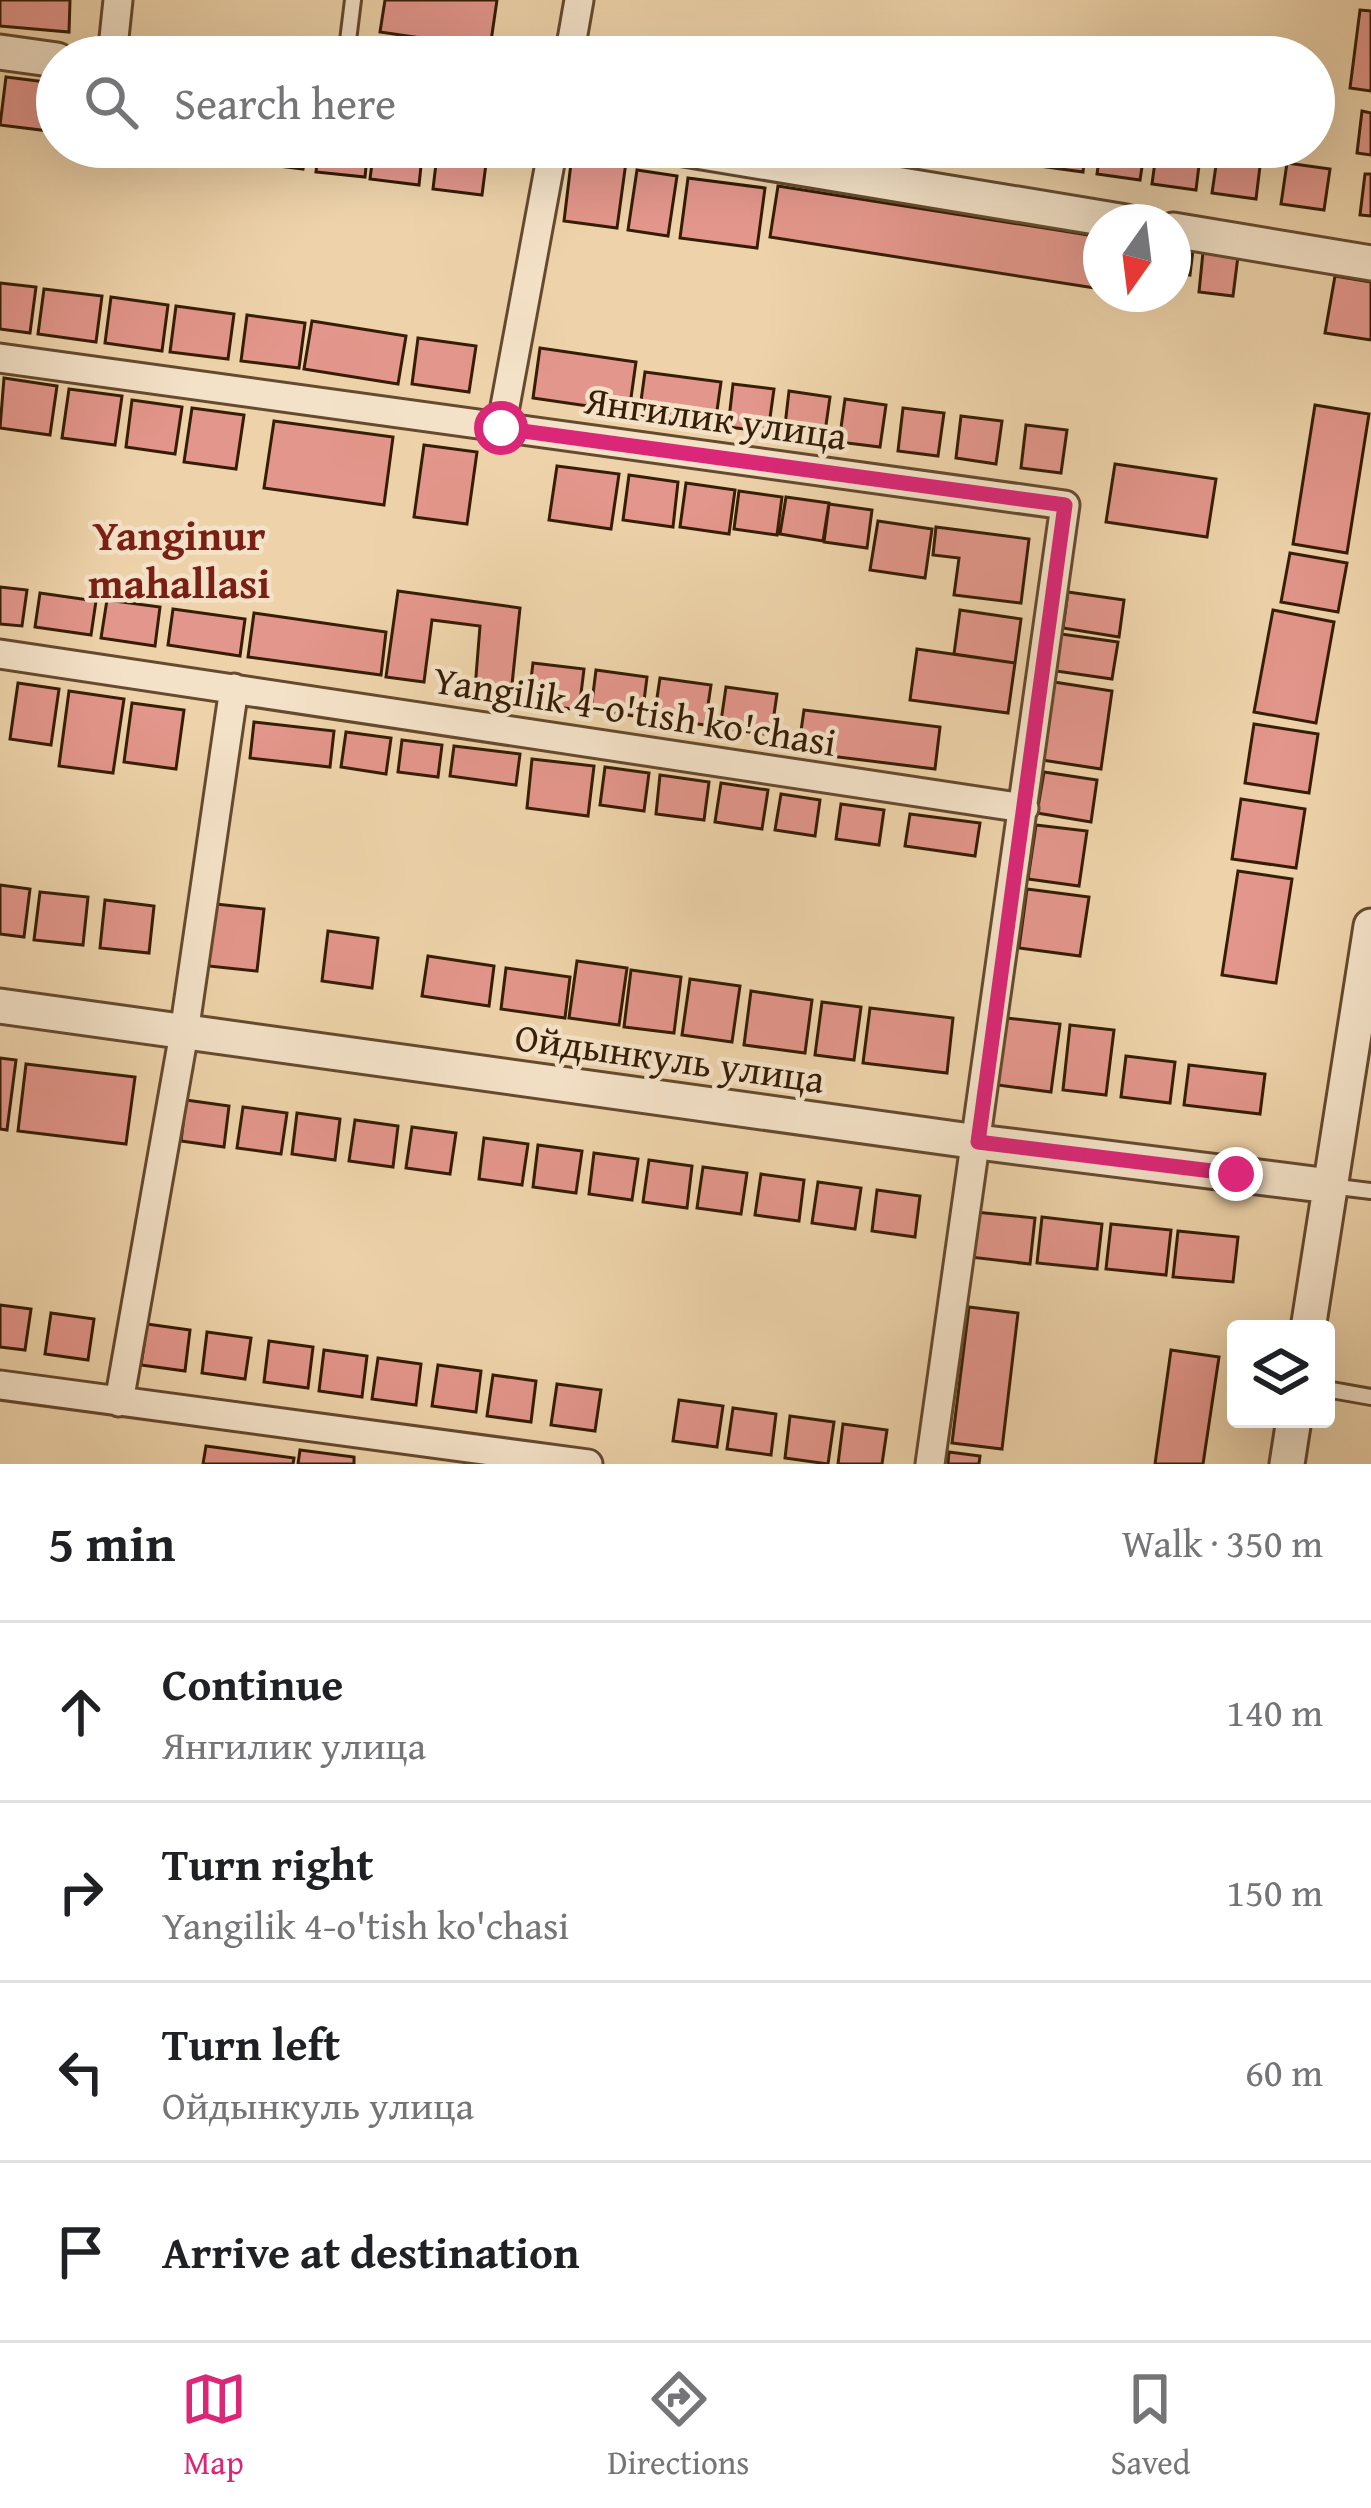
<!DOCTYPE html>
<meta charset="utf-8">
<style>
body{margin:0;font-family:"Gentium Book Plus",serif;background:#f6f6f6;color:#202124}
.controls{position:absolute;right:36px;bottom:36px;display:grid;overflow:hidden;border-radius:12px;box-shadow:0 12px 48px #0002}
.controls button{width:108px;height:108px;display:grid;place-items:center;padding:0;border:0;border-bottom:3px solid #e0e0e0;background:#fff;color:#202124;font:60px sans-serif}
.compass{position:absolute;left:1083px;top:204px;width:108px;height:108px;border-radius:50%;background:#fff;box-shadow:0 12px 48px #0002;rotate:194deg}
.stop{position:absolute;width:36px;height:36px;margin:-27px;border:9px solid #db2777;border-radius:50%;background:#fff}
.stop.end{background:#db2777;border-color:#fff;box-shadow:0 3px 12px #0008}
.list{margin:0;padding:0;list-style:none}
h2{display:flex;justify-content:space-between;align-items:center;height:156px;margin:0;padding:0 48px;font-size:51px}
h2 small{font-size:39px;font-weight:400;color:#757577}
.list li{display:grid;grid-template-columns:78px 1fr auto;gap:36px;align-items:center;box-sizing:border-box;height:180px;padding:0 48px;border-top:3px solid #e0e0e0}
.list b{display:block;font-size:45px;white-space:nowrap}
.list p{margin:0;font-size:39px;white-space:nowrap;color:#757577}
.list em{font-size:39px;font-style:normal;color:#757577}
.icon{flex:none;width:66px;height:66px;fill:none;stroke:currentColor;stroke-width:2;stroke-linecap:round;stroke-linejoin:round}
.map{position:relative;flex:none;width:1371px;height:1464px;overflow:hidden}
.search{position:absolute;background:#fff;box-shadow:0 12px 48px #0002;left:36px;right:36px;top:36px;height:132px;display:flex;align-items:center;gap:30px;box-sizing:border-box;padding:0 42px;border-radius:66px;color:#757577;font-size:45px}
.sheet{height:876px;background:#fff}
nav{display:flex;justify-content:space-around;align-items:center;box-sizing:border-box;height:168px;border-top:3px solid #e0e0e0;background:#fff;font-size:33px;color:#757577}
nav a{display:grid;justify-items:center;gap:6px}
nav .on{color:#db2777}
.map>svg:first-child{display:block}
.building{fill:#e3968b;stroke:#361d05;stroke-width:3}
.lines{fill:none;stroke-linecap:round;stroke-linejoin:round}
.service-casing{stroke:#644a2e;stroke-width:20}
.minor-casing{stroke:#644a2e;stroke-width:33}
.tertiary-casing{stroke:#644a2e;stroke-width:39}
.service{stroke:#f4e2c8;stroke-width:14}
.minor{stroke:#f4e2c8;stroke-width:27}
.tertiary{stroke:#f4e2c8;stroke-width:33}
.route{stroke:#db2777;stroke-width:15}
.labels{text-anchor:middle;dominant-baseline:central;stroke-width:9;stroke-linejoin:round;paint-order:stroke}
.street-label{font-size:39px;fill:#361d05;stroke:#f4e2c8}
.neighbourhood-label{font-size:42px;font-weight:bold;fill:#7a1f14;stroke:#f4e2c8}
</style>
<div class="map">
<svg width="1371" height="1464" viewBox="0 0 1371 1464">
<rect width="100%" height="100%" fill="#eed3aa"/>
<filter id="stains"><feTurbulence type="fractalNoise" baseFrequency=".00167" numOctaves="4"/><feColorMatrix values="0 0 0 0 .2 0 0 0 0 .09 0 0 0 0 .02 0 0 0 .5 -.17"/></filter>
<radialGradient id="worn" r=".72"><stop offset=".6" stop-color="#630" stop-opacity="0"/><stop offset="1" stop-color="#630" stop-opacity=".3"/></radialGradient>
<!-- building -->
<path class="building" d="M 0,0 L 70,0 L 69,32 L 0,26 Z
M 385,0 L 497,0 L 490,48 L 380,32 Z
M 1360,10 L 1371,11 L 1371,91 L 1350,88 Z
M 6,77 L 54,83 L 49,131 L 0,125 Z
M 1362,111 L 1371,113 L 1371,155 L 1357,153 Z
M 187,147 L 236,147 L 235,159 L 186,153 Z
M 256,147 L 306,147 L 303,169 L 254,163 Z
M 319,147 L 368,147 L 365,177 L 316,172 Z
M 374,147 L 423,147 L 419,185 L 370,179 Z
M 438,147 L 488,148 L 482,195 L 433,189 Z
M 958,147 L 1030,147 L 1028,164 L 957,154 Z
M 1042,147 L 1086,147 L 1083,172 L 1039,166 Z
M 1101,147 L 1145,147 L 1140,180 L 1097,174 Z
M 1157,147 L 1201,149 L 1196,190 L 1152,184 Z
M 1218,152 L 1261,158 L 1256,199 L 1212,193 Z
M 572,155 L 626,162 L 617,228 L 564,221 Z
M 1287,163 L 1330,169 L 1324,210 L 1281,204 Z
M 637,170 L 677,176 L 668,236 L 628,230 Z
M 1365,174 L 1371,174 L 1371,216 L 1360,215 Z
M 688,178 L 765,188 L 757,248 L 680,238 Z
M 778,186 L 1101,237 L 1101,289 L 770,237 Z
M 1173,247 L 1193,250 L 1190,275 L 1173,273 Z
M 1203,252 L 1238,256 L 1233,296 L 1199,292 Z
M 1335,276 L 1371,282 L 1371,340 L 1325,333 Z
M 0,283 L 36,287 L 30,333 L 0,329 Z
M 44,289 L 102,296 L 96,342 L 38,334 Z
M 111,297 L 168,305 L 162,351 L 105,343 Z
M 176,306 L 234,314 L 228,359 L 170,352 Z
M 247,315 L 305,323 L 299,368 L 241,361 Z
M 312,321 L 406,336 L 398,384 L 304,369 Z
M 418,338 L 476,346 L 469,392 L 412,384 Z
M 540,348 L 636,362 L 629,412 L 533,398 Z
M 645,372 L 721,382 L 715,425 L 639,415 Z
M 4,378 L 57,386 L 50,435 L 0,428 Z
M 733,384 L 774,389 L 768,432 L 728,427 Z
M 69,389 L 122,396 L 115,445 L 62,438 Z
M 789,391 L 830,397 L 824,439 L 784,434 Z
M 845,399 L 886,405 L 880,447 L 839,442 Z
M 132,400 L 182,407 L 175,454 L 126,447 Z
M 1315,405 L 1369,414 L 1347,553 L 1293,544 Z
M 192,408 L 244,415 L 236,469 L 184,462 Z
M 903,408 L 944,413 L 938,456 L 898,451 Z
M 961,416 L 1002,421 L 996,464 L 956,458 Z
M 274,421 L 393,437 L 384,505 L 264,488 Z
M 1026,425 L 1067,430 L 1061,473 L 1021,468 Z
M 424,445 L 477,452 L 467,524 L 414,517 Z
M 1115,464 L 1216,479 L 1207,537 L 1106,522 Z
M 557,466 L 619,474 L 611,529 L 549,520 Z
M 629,475 L 678,482 L 673,527 L 623,520 Z
M 686,483 L 735,490 L 729,534 L 680,527 Z
M 739,491 L 782,497 L 777,535 L 734,529 Z
M 786,497 L 829,503 L 823,541 L 780,534 Z
M 829,504 L 872,510 L 867,548 L 824,542 Z
M 878,521 L 932,529 L 925,578 L 870,570 Z
M 936,527 L 1029,539 L 1021,603 L 954,595 L 959,558 L 933,555 Z
M 1290,553 L 1347,563 L 1338,612 L 1281,602 Z
M 0,587 L 27,590 L 22,626 L 0,624 Z
M 398,591 L 520,608 L 511,694 L 475,689 L 480,626 L 432,620 L 424,682 L 386,677 Z
M 1068,592 L 1124,600 L 1119,637 L 1063,628 Z
M 40,593 L 96,601 L 91,635 L 35,627 Z
M 107,600 L 160,607 L 155,646 L 101,638 Z
M 173,609 L 245,619 L 240,656 L 168,645 Z
M 960,610 L 1021,619 L 1015,663 L 954,654 Z
M 1273,610 L 1334,622 L 1316,723 L 1254,712 Z
M 254,613 L 386,632 L 381,675 L 248,657 Z
M 1061,634 L 1118,642 L 1112,679 L 1056,671 Z
M 917,649 L 1015,663 L 1008,713 L 910,700 Z
M 533,663 L 584,669 L 579,710 L 528,703 Z
M 596,670 L 647,677 L 642,717 L 591,710 Z
M 660,678 L 711,685 L 705,725 L 654,718 Z
M 1054,682 L 1112,691 L 1101,769 L 1042,760 Z
M 18,683 L 59,689 L 51,745 L 10,739 Z
M 726,687 L 777,694 L 771,735 L 720,728 Z
M 69,691 L 124,699 L 113,773 L 59,766 Z
M 132,703 L 184,710 L 176,769 L 124,762 Z
M 804,710 L 940,727 L 935,769 L 798,752 Z
M 254,722 L 334,731 L 330,767 L 250,758 Z
M 1254,724 L 1318,734 L 1309,793 L 1245,783 Z
M 346,732 L 391,738 L 386,774 L 341,767 Z
M 402,740 L 442,745 L 438,777 L 398,772 Z
M 454,746 L 520,754 L 516,785 L 450,776 Z
M 532,759 L 594,766 L 588,816 L 527,808 Z
M 605,767 L 649,773 L 644,811 L 600,805 Z
M 1044,772 L 1097,780 L 1091,822 L 1037,813 Z
M 660,775 L 709,782 L 704,820 L 656,814 Z
M 721,783 L 768,790 L 762,829 L 715,822 Z
M 781,794 L 820,800 L 815,836 L 775,830 Z
M 1241,799 L 1305,809 L 1296,868 L 1232,859 Z
M 841,804 L 884,810 L 879,845 L 836,839 Z
M 910,814 L 980,823 L 975,856 L 905,846 Z
M 1036,825 L 1087,831 L 1079,886 L 1028,879 Z
M 1238,871 L 1292,879 L 1276,983 L 1222,975 Z
M 0,885 L 30,889 L 24,937 L 0,934 Z
M 1027,889 L 1089,897 L 1080,956 L 1019,948 Z
M 40,892 L 88,897 L 83,945 L 34,940 Z
M 105,900 L 154,906 L 149,953 L 100,948 Z
M 206,903 L 264,909 L 257,971 L 199,965 Z
M 328,931 L 378,938 L 372,988 L 322,981 Z
M 428,956 L 494,966 L 489,1006 L 422,996 Z
M 577,961 L 627,968 L 619,1025 L 569,1018 Z
M 506,968 L 570,977 L 565,1018 L 501,1009 Z
M 631,970 L 681,977 L 674,1033 L 624,1027 Z
M 690,979 L 740,986 L 732,1042 L 682,1035 Z
M 751,991 L 812,1000 L 805,1053 L 744,1045 Z
M 822,1002 L 861,1007 L 854,1060 L 815,1055 Z
M 870,1008 L 953,1018 L 947,1073 L 863,1063 Z
M 1006,1018 L 1060,1024 L 1051,1092 L 998,1085 Z
M 1070,1025 L 1114,1030 L 1106,1095 L 1063,1090 Z
M 1126,1056 L 1175,1062 L 1170,1103 L 1121,1097 Z
M 0,1058 L 16,1060 L 7,1130 L 0,1129 Z
M 26,1064 L 135,1077 L 126,1144 L 18,1131 Z
M 1189,1065 L 1265,1074 L 1260,1114 L 1184,1105 Z
M 186,1100 L 229,1106 L 224,1147 L 181,1141 Z
M 243,1107 L 287,1113 L 281,1154 L 237,1148 Z
M 297,1113 L 340,1119 L 335,1160 L 292,1154 Z
M 355,1120 L 398,1126 L 393,1167 L 349,1161 Z
M 412,1127 L 456,1133 L 450,1174 L 406,1168 Z
M 484,1138 L 528,1144 L 522,1185 L 479,1179 Z
M 538,1145 L 582,1151 L 576,1193 L 533,1187 Z
M 594,1153 L 638,1159 L 632,1200 L 589,1194 Z
M 649,1160 L 692,1166 L 687,1208 L 643,1202 Z
M 703,1167 L 747,1173 L 741,1214 L 697,1208 Z
M 761,1174 L 804,1180 L 799,1221 L 755,1215 Z
M 818,1182 L 861,1188 L 855,1229 L 812,1223 Z
M 877,1190 L 920,1196 L 915,1237 L 872,1231 Z
M 975,1212 L 1035,1218 L 1030,1264 L 970,1257 Z
M 1042,1217 L 1102,1224 L 1097,1269 L 1037,1263 Z
M 1111,1224 L 1171,1230 L 1166,1275 L 1106,1269 Z
M 1178,1231 L 1238,1237 L 1233,1282 L 1173,1277 Z
M 0,1305 L 31,1309 L 25,1350 L 0,1347 Z
M 969,1307 L 1018,1313 L 1002,1449 L 952,1443 Z
M 51,1313 L 94,1319 L 88,1360 L 45,1354 Z
M 147,1324 L 190,1330 L 185,1371 L 141,1365 Z
M 207,1332 L 251,1338 L 245,1379 L 202,1373 Z
M 269,1341 L 313,1347 L 308,1388 L 264,1382 Z
M 324,1350 L 367,1356 L 362,1397 L 319,1391 Z
M 1171,1350 L 1219,1357 L 1203,1464 L 1155,1464 Z
M 378,1358 L 421,1364 L 416,1405 L 372,1399 Z
M 438,1365 L 481,1371 L 476,1412 L 432,1406 Z
M 493,1375 L 536,1381 L 531,1422 L 487,1416 Z
M 557,1384 L 601,1390 L 595,1431 L 551,1425 Z
M 679,1400 L 723,1406 L 717,1447 L 673,1441 Z
M 733,1408 L 776,1414 L 771,1455 L 727,1449 Z
M 790,1416 L 834,1422 L 828,1464 L 785,1458 Z
M 843,1424 L 887,1430 L 882,1464 L 838,1464 Z
M 206,1446 L 294,1458 L 293,1464 L 203,1464 Z
M 300,1450 L 354,1457 L 354,1464 L 298,1464 Z
M 949,1452 L 980,1456 L 979,1464 L 948,1464 Z"/>
<g class="lines">
<defs>
<path id="service" d="M 346,57 L 353,0
M 1330,1186 L 1371,1191
M 1326,1389 L 1371,1397"/>
<path id="minor" d="M 112,57 L 118,0
M 569,57 L 579,0
M 0,358 L 1065,505 L 930,1464
M 501,428 L 553,147
M 0,654 L 1024,808
M 0,1385 L 588,1464
M 119,1402 L 184,1033 L 234,688"/>
<path id="tertiary" d="M 0,52 L 57,60
M 672,147 L 1126,222
M 1173,230 L 1371,263
M 0,1006 L 978,1142 L 1330,1186
M 1308,1329 L 1371,926
M 1287,1464 L 1294,1419"/>
</defs>
<!-- service casing -->
<use href="#service" class="service-casing"/>
<!-- minor casing -->
<use href="#minor" class="minor-casing"/>
<!-- tertiary casing -->
<use href="#tertiary" class="tertiary-casing"/>
<!-- service -->
<use href="#service" class="service"/>
<!-- minor -->
<use href="#minor" class="minor"/>
<!-- tertiary -->
<use href="#tertiary" class="tertiary"/>
</g>
<g class="lines">
<!-- route -->
<path class="route" d="M 501,428 L 1065,505 L 978,1142 L 1236,1174"/>
</g>
<g class="labels">
<!-- street labels -->
<g class="street-label">
<text transform="translate(716 417) rotate(8)">Янгилик улица</text>
<text transform="translate(635 710) rotate(9)">Yangilik 4-o'tish ko'chasi</text>
<text transform="translate(670 1057) rotate(8)">Ойдынкуль улица</text>
</g>
<!-- neighbourhood labels -->
<g class="neighbourhood-label">
<text x="179" y="534">Yanginur<tspan x="179" dy="48">mahallasi</tspan></text>
</g>
</g>
<rect width="100%" height="100%" filter="url(#stains)"/>
<rect width="100%" height="100%" fill="url(#worn)"/>
</svg>
<div class="controls">
<button><svg class="icon" aria-label="layers" viewBox="0 0 24 24"><path d="M12 4l9 5-9 5-9-5zM3 14l9 5 9-5"/></svg></button>
</div>
<svg class="compass" viewBox="-18 -18 36 36"><path d="M0-13l5 13h-10z" fill="#e53935"/><path d="M0 13l5-13h-10z" fill="#757577"/></svg>
<div class="stop" style="left:501px;top:428px"></div>
<div class="stop end" style="left:1236px;top:1174px"></div>
<div class="search"><svg class="icon" aria-label="search" viewBox="0 0 24 24"><circle cx="10" cy="10" r="6"/><path d="M15 15l6 6"/></svg>Search here</div>
</div>
<section class="sheet">
<h2>5 min<small>Walk · 350 m</small></h2>
<ul class="list">
<li><svg class="icon" aria-label="ahead" viewBox="0 0 24 24"><path d="M12 20V5M6 11l6-6 6 6"/></svg><div><b>Continue</b><p>Янгилик улица</p></div><em>140 m</em></li>
<li><svg class="icon" aria-label="right" viewBox="0 0 24 24"><path d="M7 20v-9h11M14 6l5 5-5 5"/></svg><div><b>Turn right</b><p>Yangilik 4-o'tish ko'chasi</p></div><em>150 m</em></li>
<li><svg class="icon" aria-label="left" viewBox="0 0 24 24"><path d="M17 20v-9H6M10 6l-5 5 5 5"/></svg><div><b>Turn left</b><p>Ойдынкуль улица</p></div><em>60 m</em></li>
<li><svg class="icon" aria-label="arrive" viewBox="0 0 24 24"><path d="M6 21V4h12l-3 4 3 4H6"/></svg><div><b>Arrive at destination</b></div></li>
</ul>
</section>
<nav>
<a class="on"><svg class="icon" aria-label="map" viewBox="0 0 24 24"><path d="M3 6l6-2 6 2 6-2v14l-6 2-6-2-6 2zM9 4v14M15 6v14"/></svg>Map</a>
<a><svg class="icon" aria-label="directions" viewBox="0 0 24 24"><path d="M12 3l9 9-9 9-9-9zM9 14v-3h6M13 9l2 2-2 2"/></svg>Directions</a>
<a><svg class="icon" aria-label="saved" viewBox="0 0 24 24"><path d="M7 4h10v16l-5-4-5 4z"/></svg>Saved</a>
</nav>
